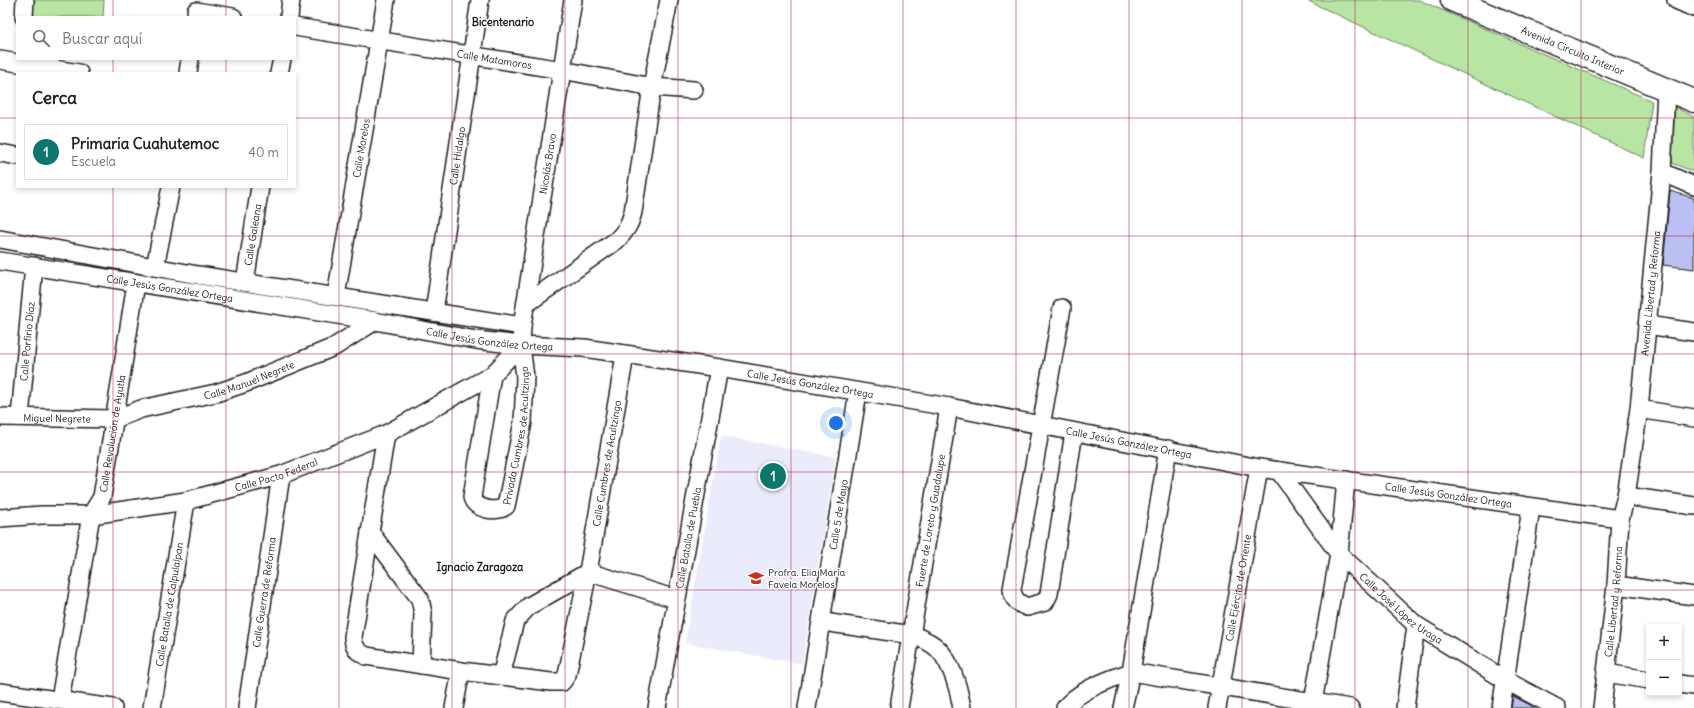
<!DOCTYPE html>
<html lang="es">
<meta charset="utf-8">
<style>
body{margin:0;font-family:Delius,sans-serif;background:#f2f2f2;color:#202124}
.controls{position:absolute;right:12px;bottom:12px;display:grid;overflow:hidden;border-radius:0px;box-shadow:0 2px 6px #0003}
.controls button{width:36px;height:36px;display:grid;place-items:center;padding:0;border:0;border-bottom:1px solid #e0e0e0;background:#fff;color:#202124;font:20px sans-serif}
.you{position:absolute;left:836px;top:423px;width:14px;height:14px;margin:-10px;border:3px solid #fff;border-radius:50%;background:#1a73e8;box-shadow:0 0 0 6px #1a73e833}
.badge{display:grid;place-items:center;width:26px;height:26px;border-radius:50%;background:#0f766e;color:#fff;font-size:13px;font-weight:700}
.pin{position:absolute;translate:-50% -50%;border:2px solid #fff;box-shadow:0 1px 4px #0006}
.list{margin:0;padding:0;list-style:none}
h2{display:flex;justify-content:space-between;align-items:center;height:52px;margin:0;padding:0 16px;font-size:17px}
h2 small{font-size:13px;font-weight:400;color:#757577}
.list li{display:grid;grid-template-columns:26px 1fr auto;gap:12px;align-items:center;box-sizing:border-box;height:56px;margin:0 8px 8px;padding:0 8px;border:1px solid #e0e0e0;border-radius:0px}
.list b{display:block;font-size:15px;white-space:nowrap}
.list p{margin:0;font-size:13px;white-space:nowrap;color:#757577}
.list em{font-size:13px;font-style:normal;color:#757577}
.icon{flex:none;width:22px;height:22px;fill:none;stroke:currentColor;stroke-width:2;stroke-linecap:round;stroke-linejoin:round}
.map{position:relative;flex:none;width:1694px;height:708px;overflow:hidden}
.search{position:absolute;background:#fff;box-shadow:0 2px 6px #0003;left:16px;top:16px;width:280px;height:44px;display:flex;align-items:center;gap:10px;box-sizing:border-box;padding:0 14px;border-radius:0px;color:#757577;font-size:15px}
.panel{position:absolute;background:#fff;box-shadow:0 2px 6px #0003;left:16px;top:72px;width:280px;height:116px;border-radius:0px}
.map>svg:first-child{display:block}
.built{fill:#ebecfb}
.green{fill:#b8e5a3;stroke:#6a8060}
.building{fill:#bbbff1;stroke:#1c1c1c}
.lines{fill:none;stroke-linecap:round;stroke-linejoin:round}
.minor-casing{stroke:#1c1c1c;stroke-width:20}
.secondary-casing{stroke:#1c1c1c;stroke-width:25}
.minor{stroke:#fff;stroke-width:17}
.secondary{stroke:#fff;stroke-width:22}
.grid{fill:none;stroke:#c2185b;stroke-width:1;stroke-opacity:0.55}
.labels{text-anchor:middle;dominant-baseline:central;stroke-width:3;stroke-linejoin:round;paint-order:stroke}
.street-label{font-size:10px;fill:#1c1c1c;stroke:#fff}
.poi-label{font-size:10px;fill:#1c1c1c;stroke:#fff;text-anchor:start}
.neighbourhood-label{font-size:11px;font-weight:bold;fill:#1c1c1c;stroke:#fff}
</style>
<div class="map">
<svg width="1694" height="708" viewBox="0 0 1694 708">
<rect width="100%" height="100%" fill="#fff"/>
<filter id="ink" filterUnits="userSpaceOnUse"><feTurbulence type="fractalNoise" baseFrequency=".025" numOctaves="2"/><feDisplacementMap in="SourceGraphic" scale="8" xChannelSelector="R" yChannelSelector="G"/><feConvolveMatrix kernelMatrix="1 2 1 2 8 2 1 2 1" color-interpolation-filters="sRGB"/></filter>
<g filter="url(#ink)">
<!-- built -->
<path class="built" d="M 721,436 L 836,457 L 802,664 L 685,643 Z"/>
<!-- green -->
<path class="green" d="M 31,0 L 104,0 L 103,17 L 29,17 Z
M 1306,0 L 1419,0 L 1652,101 L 1644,158 Z
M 1675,107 L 1694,117 L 1694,172 L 1672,163 Z"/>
<!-- building -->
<path class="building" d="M 1670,191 L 1694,198 L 1694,269 L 1663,265 Z
M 1513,696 L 1536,708 L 1511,708 Z"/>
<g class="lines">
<defs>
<g id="minor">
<path d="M 1676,0 L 1694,8"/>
<path d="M 196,11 L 233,17"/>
<path d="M 24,17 L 25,0"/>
<path d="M 289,17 L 291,0"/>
<path id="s1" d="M 295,27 L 562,70 L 652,87 L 694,90"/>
<path d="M 0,60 L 79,73"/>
<path d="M 188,73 L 190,59"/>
<path d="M 279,73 L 282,59"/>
<path d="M 0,153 L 17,156"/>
<path d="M 1662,172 L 1694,186"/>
<path d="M 0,239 L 198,275 L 522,326"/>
<path id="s2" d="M 0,261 L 375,321 L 476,340 L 521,345 L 584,348 L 719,368 L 949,407 L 1259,468 L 1620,519"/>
<path d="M 155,267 L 171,187"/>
<path id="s3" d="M 245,282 L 260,187"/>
<path id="s4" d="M 336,296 L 386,0"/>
<path d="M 526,304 L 617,240 C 626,231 630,224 633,212 L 652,87 L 669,0"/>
<path d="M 1062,308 L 1012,589 C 1013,600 1018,603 1027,607 L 1045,602 L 1049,594 L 1074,432"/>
<path id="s5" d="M 434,312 L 480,0"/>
<path d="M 1647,325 L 1694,332"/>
<path id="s6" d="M 492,375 L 472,497 C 475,510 497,513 506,506 L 523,422 L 525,377 L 521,345 L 522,326 L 573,0"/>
<path d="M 1639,409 L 1694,418"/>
<path id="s7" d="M 0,417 L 115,419 L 141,409 L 216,393 L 246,383 L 334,347 L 375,321"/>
<path id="s8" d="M 20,417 L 34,266"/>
<path id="s9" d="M 386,434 L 353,637 L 354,644 L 358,651 L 366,656 L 461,671 L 551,682 L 562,682 L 567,675 L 588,572 L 625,355"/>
<path id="s10" d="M 1279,471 L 1339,554 L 1416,625 L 1505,680 L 1557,708"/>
<path d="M 1626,496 L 1694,506"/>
<path id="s11" d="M 0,518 L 42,515 L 91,515 L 186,501 L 281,475 L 386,434 L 492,375 L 521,345"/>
<path d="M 370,532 L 420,599 L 423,613 L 421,665"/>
<path d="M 1616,585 L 1694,596"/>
<path d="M 823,622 L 912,635 C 921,638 932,642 939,650 C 952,664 959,690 962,708"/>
<path d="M 1606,673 L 1649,680"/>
<path d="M 501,676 L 515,621 L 529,606 L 588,572 L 676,599"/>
<path d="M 1679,684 L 1694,686"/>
<path d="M 0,692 L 113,708"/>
<path id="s12" d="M 60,700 L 91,515 L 102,497 L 136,283"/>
<path id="s13" d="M 152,708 L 186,501"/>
<path id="s14" d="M 247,708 L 281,475"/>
<path d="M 454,708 L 461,671"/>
<path id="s15" d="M 657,708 L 719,368"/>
<path id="s16" d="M 807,708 L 858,392"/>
<path id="s17" d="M 899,708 L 949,407"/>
<path d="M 1065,708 C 1077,691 1112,678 1131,672 L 1350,708"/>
<path d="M 1123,708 L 1131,672 L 1168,449"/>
<path id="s18" d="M 1217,708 L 1259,468"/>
<path d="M 1312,708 L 1339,554 L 1346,480"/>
<path d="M 1405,708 L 1416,625"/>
<path d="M 1501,708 L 1531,508"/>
<path id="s19" d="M 1602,708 L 1616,585 L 1620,519 L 1626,496 L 1639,409 L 1662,172 L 1666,89"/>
</g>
<g id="secondary">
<path id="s20" d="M 1452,0 L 1694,101"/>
</g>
</defs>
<!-- minor casing -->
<use href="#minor" class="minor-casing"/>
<!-- secondary casing -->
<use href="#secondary" class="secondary-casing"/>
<!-- minor -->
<use href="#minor" class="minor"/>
<!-- secondary -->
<use href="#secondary" class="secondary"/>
</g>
</g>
<!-- grid -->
<path class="grid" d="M 113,0 L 113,17M 226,0 L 226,17M 339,0 L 339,708M 452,0 L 452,708M 565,0 L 565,708M 678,0 L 678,708M 791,0 L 791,708M 903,0 L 903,708M 1016,0 L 1016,708M 1129,0 L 1129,708M 1242,0 L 1242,708M 1355,0 L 1355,708M 1468,0 L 1468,708M 1581,0 L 1581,708M 113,59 L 113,73M 226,59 L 226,73M 0,118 L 17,118M 295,118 L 1694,118M 113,187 L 113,708M 226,187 L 226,708M 0,236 L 1694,236M 0,354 L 1694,354M 0,472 L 1694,472M 0,590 L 1694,590"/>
<!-- icons -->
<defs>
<symbol id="school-bare" viewBox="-9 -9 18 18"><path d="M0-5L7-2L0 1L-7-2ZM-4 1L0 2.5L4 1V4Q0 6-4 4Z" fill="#c8321e" stroke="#fff" stroke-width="2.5" paint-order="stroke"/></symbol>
</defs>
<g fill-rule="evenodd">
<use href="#school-bare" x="745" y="567" width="22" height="22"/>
</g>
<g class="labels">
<!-- street labels -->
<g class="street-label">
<text stroke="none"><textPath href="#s20" startOffset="131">Avenida Circuito Interior</textPath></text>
<text stroke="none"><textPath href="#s1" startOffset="202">Calle Matamoros</textPath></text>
<text stroke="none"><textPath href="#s4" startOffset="150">Calle Morelos</textPath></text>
<text stroke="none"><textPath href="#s5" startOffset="158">Calle Hidalgo</textPath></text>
<text stroke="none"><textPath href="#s6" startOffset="510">Nicolás Bravo</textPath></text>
<text stroke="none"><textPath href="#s3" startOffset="48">Calle Galeana</textPath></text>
<text stroke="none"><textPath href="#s2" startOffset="172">Calle Jesús González Ortega</textPath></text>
<text stroke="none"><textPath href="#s19" startOffset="418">Avenida Libertad y Reforma</textPath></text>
<text stroke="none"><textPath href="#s2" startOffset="496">Calle Jesús González Ortega</textPath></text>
<text stroke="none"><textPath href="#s8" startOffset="76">Calle Porfirio Díaz</textPath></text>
<text stroke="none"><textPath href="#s7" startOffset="255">Calle Manuel Negrete</textPath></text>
<text stroke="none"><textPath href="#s2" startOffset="820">Calle Jesús González Ortega</textPath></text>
<text stroke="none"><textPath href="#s7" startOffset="57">Miguel Negrete</textPath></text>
<text stroke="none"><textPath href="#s12" startOffset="273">Calle Revolución de Ayutla</textPath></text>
<text stroke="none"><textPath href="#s6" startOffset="235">Privada Cumbres de Acultzingo</textPath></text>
<text stroke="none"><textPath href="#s2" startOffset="1144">Calle Jesús González Ortega</textPath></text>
<text stroke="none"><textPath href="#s9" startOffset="652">Calle Cumbres de Acultzingo</textPath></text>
<text stroke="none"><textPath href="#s11" startOffset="281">Calle Pacto Federal</textPath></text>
<text stroke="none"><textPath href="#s2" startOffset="1468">Calle Jesús González Ortega</textPath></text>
<text stroke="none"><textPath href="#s16" startOffset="196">Calle 5 de Mayo</textPath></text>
<text stroke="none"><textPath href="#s17" startOffset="190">Fuerte de Loreto y Guadalupe</textPath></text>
<text stroke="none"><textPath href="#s15" startOffset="173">Calle Batalla de Puebla</textPath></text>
<text stroke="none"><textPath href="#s18" startOffset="122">Calle Ejército de Oriente</textPath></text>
<text stroke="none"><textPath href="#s14" startOffset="117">Calle Guerra de Reforma</textPath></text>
<text stroke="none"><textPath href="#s19" startOffset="107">Calle Libertad y Reforma</textPath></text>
<text stroke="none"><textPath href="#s13" startOffset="105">Calle Batalla de Calpulalpan</textPath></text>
<text stroke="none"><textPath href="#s10" startOffset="185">Calle José López Uraga</textPath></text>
</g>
<!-- poi labels -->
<g class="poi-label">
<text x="768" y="572">Profra. Elia Maria<tspan x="768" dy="12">Favela Morelos</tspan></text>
</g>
<!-- neighbourhood labels -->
<g class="neighbourhood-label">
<text x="503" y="22">Bicentenario</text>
<text x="480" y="567">Ignacio Zaragoza</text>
</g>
</g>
</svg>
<div class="controls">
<button>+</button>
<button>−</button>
</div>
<div class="you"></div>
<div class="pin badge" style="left:773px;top:476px">1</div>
<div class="search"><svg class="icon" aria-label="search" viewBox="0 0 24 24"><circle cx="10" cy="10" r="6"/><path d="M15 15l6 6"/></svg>Buscar aquí</div>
<section class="panel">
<h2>Cerca<small></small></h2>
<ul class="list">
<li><span class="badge">1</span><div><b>Primaria Cuahutemoc</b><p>Escuela</p></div><em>40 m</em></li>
</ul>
</section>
</div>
